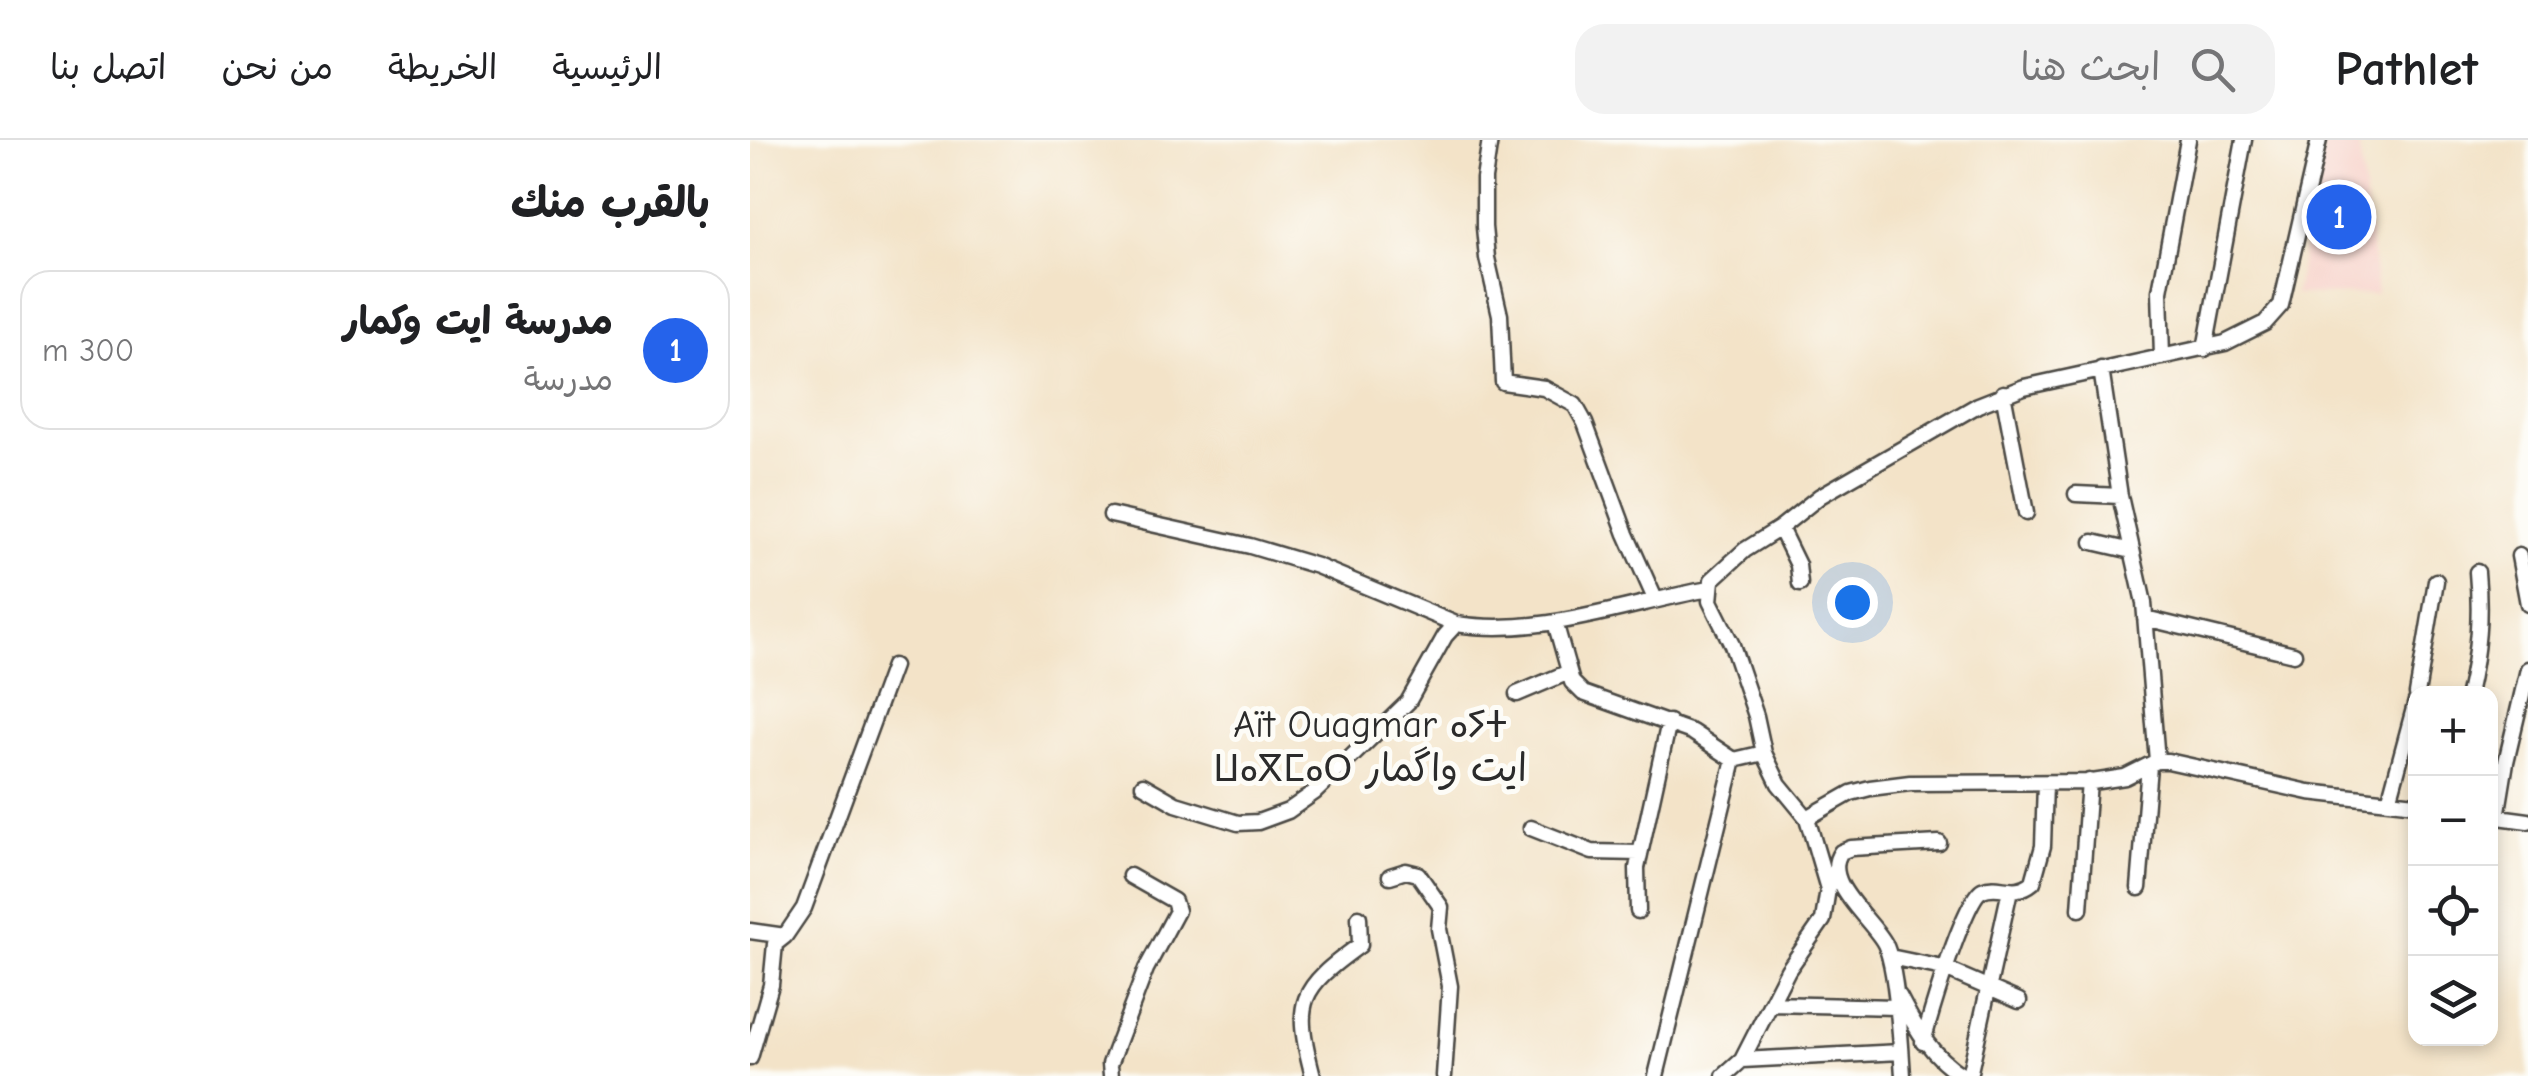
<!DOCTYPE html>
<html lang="ar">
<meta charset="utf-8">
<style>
body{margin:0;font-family:"Comic Neue","Playpen Sans Arabic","Noto Sans Tifinagh",sans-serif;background:#f2f2f2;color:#202124;direction:rtl}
.controls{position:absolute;right:30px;bottom:30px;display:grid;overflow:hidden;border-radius:20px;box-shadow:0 5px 15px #0003}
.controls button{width:90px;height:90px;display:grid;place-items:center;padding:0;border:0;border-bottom:2px solid #e0e0e0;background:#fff;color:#202124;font:50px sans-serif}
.you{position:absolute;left:1102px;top:462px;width:35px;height:35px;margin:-25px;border:8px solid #fff;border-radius:50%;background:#1a73e8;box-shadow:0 0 0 15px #1a73e833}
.badge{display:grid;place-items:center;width:65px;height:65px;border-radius:50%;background:#2563eb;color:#fff;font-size:32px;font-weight:700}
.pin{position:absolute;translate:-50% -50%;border:5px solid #fff;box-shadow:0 2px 10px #0006}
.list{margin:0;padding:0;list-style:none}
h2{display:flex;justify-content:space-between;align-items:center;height:130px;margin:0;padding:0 40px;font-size:42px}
h2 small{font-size:32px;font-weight:400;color:#757577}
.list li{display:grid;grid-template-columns:65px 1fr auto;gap:30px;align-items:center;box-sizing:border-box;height:160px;margin:0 20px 20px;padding:0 20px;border:2px solid #e0e0e0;border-radius:30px}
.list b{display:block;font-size:38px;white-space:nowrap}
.list p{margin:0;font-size:32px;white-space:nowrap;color:#757577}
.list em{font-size:32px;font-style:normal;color:#757577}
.icon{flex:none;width:55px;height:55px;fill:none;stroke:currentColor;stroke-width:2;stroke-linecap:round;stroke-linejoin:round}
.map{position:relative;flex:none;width:1778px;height:936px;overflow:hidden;direction:ltr}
header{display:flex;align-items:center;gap:60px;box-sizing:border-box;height:140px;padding:0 50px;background:#fff;border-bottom:2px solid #e0e0e0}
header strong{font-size:48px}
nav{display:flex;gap:55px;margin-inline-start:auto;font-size:35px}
.search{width:700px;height:90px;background:#f2f2f2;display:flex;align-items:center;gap:25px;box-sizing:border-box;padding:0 35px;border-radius:30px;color:#757577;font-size:38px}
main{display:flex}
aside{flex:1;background:#fff}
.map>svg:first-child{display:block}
.built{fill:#f7d1c9}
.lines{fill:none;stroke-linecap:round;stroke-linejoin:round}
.minor-casing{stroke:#494743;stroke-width:19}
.minor{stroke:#fff;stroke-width:14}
.labels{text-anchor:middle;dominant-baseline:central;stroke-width:10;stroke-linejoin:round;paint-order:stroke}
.quarter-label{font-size:38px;fill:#2b2b2b;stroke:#fdfcf7}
</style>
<header>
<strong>Pathlet</strong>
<div class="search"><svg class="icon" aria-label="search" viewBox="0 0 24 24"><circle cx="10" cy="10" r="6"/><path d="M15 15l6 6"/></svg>ابحث هنا</div>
<nav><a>الرئيسية</a><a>الخريطة</a><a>من نحن</a><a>اتصل بنا</a></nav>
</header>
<main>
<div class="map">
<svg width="1778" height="936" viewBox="0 0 1778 936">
<rect width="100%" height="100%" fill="#fdfcf7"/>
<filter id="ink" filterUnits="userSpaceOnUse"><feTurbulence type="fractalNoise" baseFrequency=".01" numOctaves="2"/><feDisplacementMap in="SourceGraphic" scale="20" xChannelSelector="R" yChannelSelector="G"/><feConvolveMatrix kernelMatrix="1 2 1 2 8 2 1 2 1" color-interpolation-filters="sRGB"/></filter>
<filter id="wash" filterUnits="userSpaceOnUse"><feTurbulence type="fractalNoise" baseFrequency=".0048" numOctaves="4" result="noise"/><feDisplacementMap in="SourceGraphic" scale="40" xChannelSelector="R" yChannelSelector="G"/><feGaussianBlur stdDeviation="2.25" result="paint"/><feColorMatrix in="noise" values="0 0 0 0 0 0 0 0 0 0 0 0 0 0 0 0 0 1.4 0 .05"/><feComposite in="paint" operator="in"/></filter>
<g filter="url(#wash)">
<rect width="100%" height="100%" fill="#f3e3c8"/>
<!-- built -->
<path class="built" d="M 1575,0 L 1608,0 L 1627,154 L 1545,155 Z"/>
</g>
<g filter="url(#ink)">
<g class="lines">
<defs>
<path id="minor" d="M 740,0 L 734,39 L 734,87 L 737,118 L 750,175 L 753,242 L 794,248 L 825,265 L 835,283 L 876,394 L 905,459
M 1455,209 L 1494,0
M 1412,217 L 1410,151 L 1438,0
M 1351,229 L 1370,356 L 1394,463 L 1407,621
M 1253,253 L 1276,373
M 1326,354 L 1370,356
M 361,375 L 500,406 L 567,426 L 706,484
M 1030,388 L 1048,425 L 1050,444
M 1343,402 L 1382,411
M 1769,416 L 1778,464
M 1395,478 L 1544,514
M 805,482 L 822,542 L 833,553 L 942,592 L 984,620 L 1014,613
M 767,554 L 819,532
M 1667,554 L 1686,441
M 1718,554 C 1728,511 1731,475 1727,432
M 393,645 L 426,664 L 488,683 L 508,682 L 538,671 L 565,652 L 658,562 L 695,496 L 706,484 C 793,497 875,464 959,449
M 1639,661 L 1666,561
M 1741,676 L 1778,681
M 1747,677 L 1756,622 L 1778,529
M 1057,678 L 1101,653 L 1120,648 L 1160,643 L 1342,642 L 1375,637 L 1407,621 L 1418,621 L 1559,652 L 1666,664
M 781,688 L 842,712 L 889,713
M 640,736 L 656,731 L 668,734 L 691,767 L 689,789 L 700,846 L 694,936
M 1389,748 L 1399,626
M 1330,769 L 1339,641
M 888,771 L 887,728 L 919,582
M 0,791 L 35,796
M 1140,817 L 1193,828 L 1269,861
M 1149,856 C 1166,889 1181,916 1213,936
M 1021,864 L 1146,867
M 1173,902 C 1180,877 1214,759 1232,750 C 1250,742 1264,758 1283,742 L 1293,706 L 1295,643
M 0,918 L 21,845 L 25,804 L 35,796 L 54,768 L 143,526
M 992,920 L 1151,912
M 361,936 L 360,924 L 396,829 L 427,771 L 424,761 L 380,736
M 563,936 C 543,861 549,849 610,805 L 609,777
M 906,936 L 984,620
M 974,936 L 992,920 L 1038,830 L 1073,780 L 1078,749 L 1057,678 L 1029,644 L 1014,613 L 1006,576 L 982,505 L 960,461 L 962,440 L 995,410 L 1030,388 L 1070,356 L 1228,265 L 1274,247 L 1475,203 L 1515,183 L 1531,165 L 1569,0
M 1153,936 C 1151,906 1147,828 1135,804 C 1122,779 1070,741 1091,712 L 1101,708 L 1189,703
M 1219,936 L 1260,750"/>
</defs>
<!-- minor casing -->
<use href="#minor" class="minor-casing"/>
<!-- minor -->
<use href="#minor" class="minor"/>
</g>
</g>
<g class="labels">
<!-- quarter labels -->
<g class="quarter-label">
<text x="620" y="585">Aït Ouagmar ⴰⵢⵜ<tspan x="620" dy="44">ⵡⴰⴳⵎⴰⵔ ايت واگمار</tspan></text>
</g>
</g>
</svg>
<div class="controls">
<button>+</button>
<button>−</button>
<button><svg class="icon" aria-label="locate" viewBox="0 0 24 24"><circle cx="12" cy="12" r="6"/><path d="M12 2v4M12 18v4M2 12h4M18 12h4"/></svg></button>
<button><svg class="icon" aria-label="layers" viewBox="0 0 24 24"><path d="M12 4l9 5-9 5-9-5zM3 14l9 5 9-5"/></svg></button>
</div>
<div class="you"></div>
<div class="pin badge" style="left:1589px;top:77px">1</div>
</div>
<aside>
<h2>بالقرب منك<small></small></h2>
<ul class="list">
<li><span class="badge">1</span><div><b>مدرسة ايت وكمار</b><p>مدرسة</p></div><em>300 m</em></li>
</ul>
</aside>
</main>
